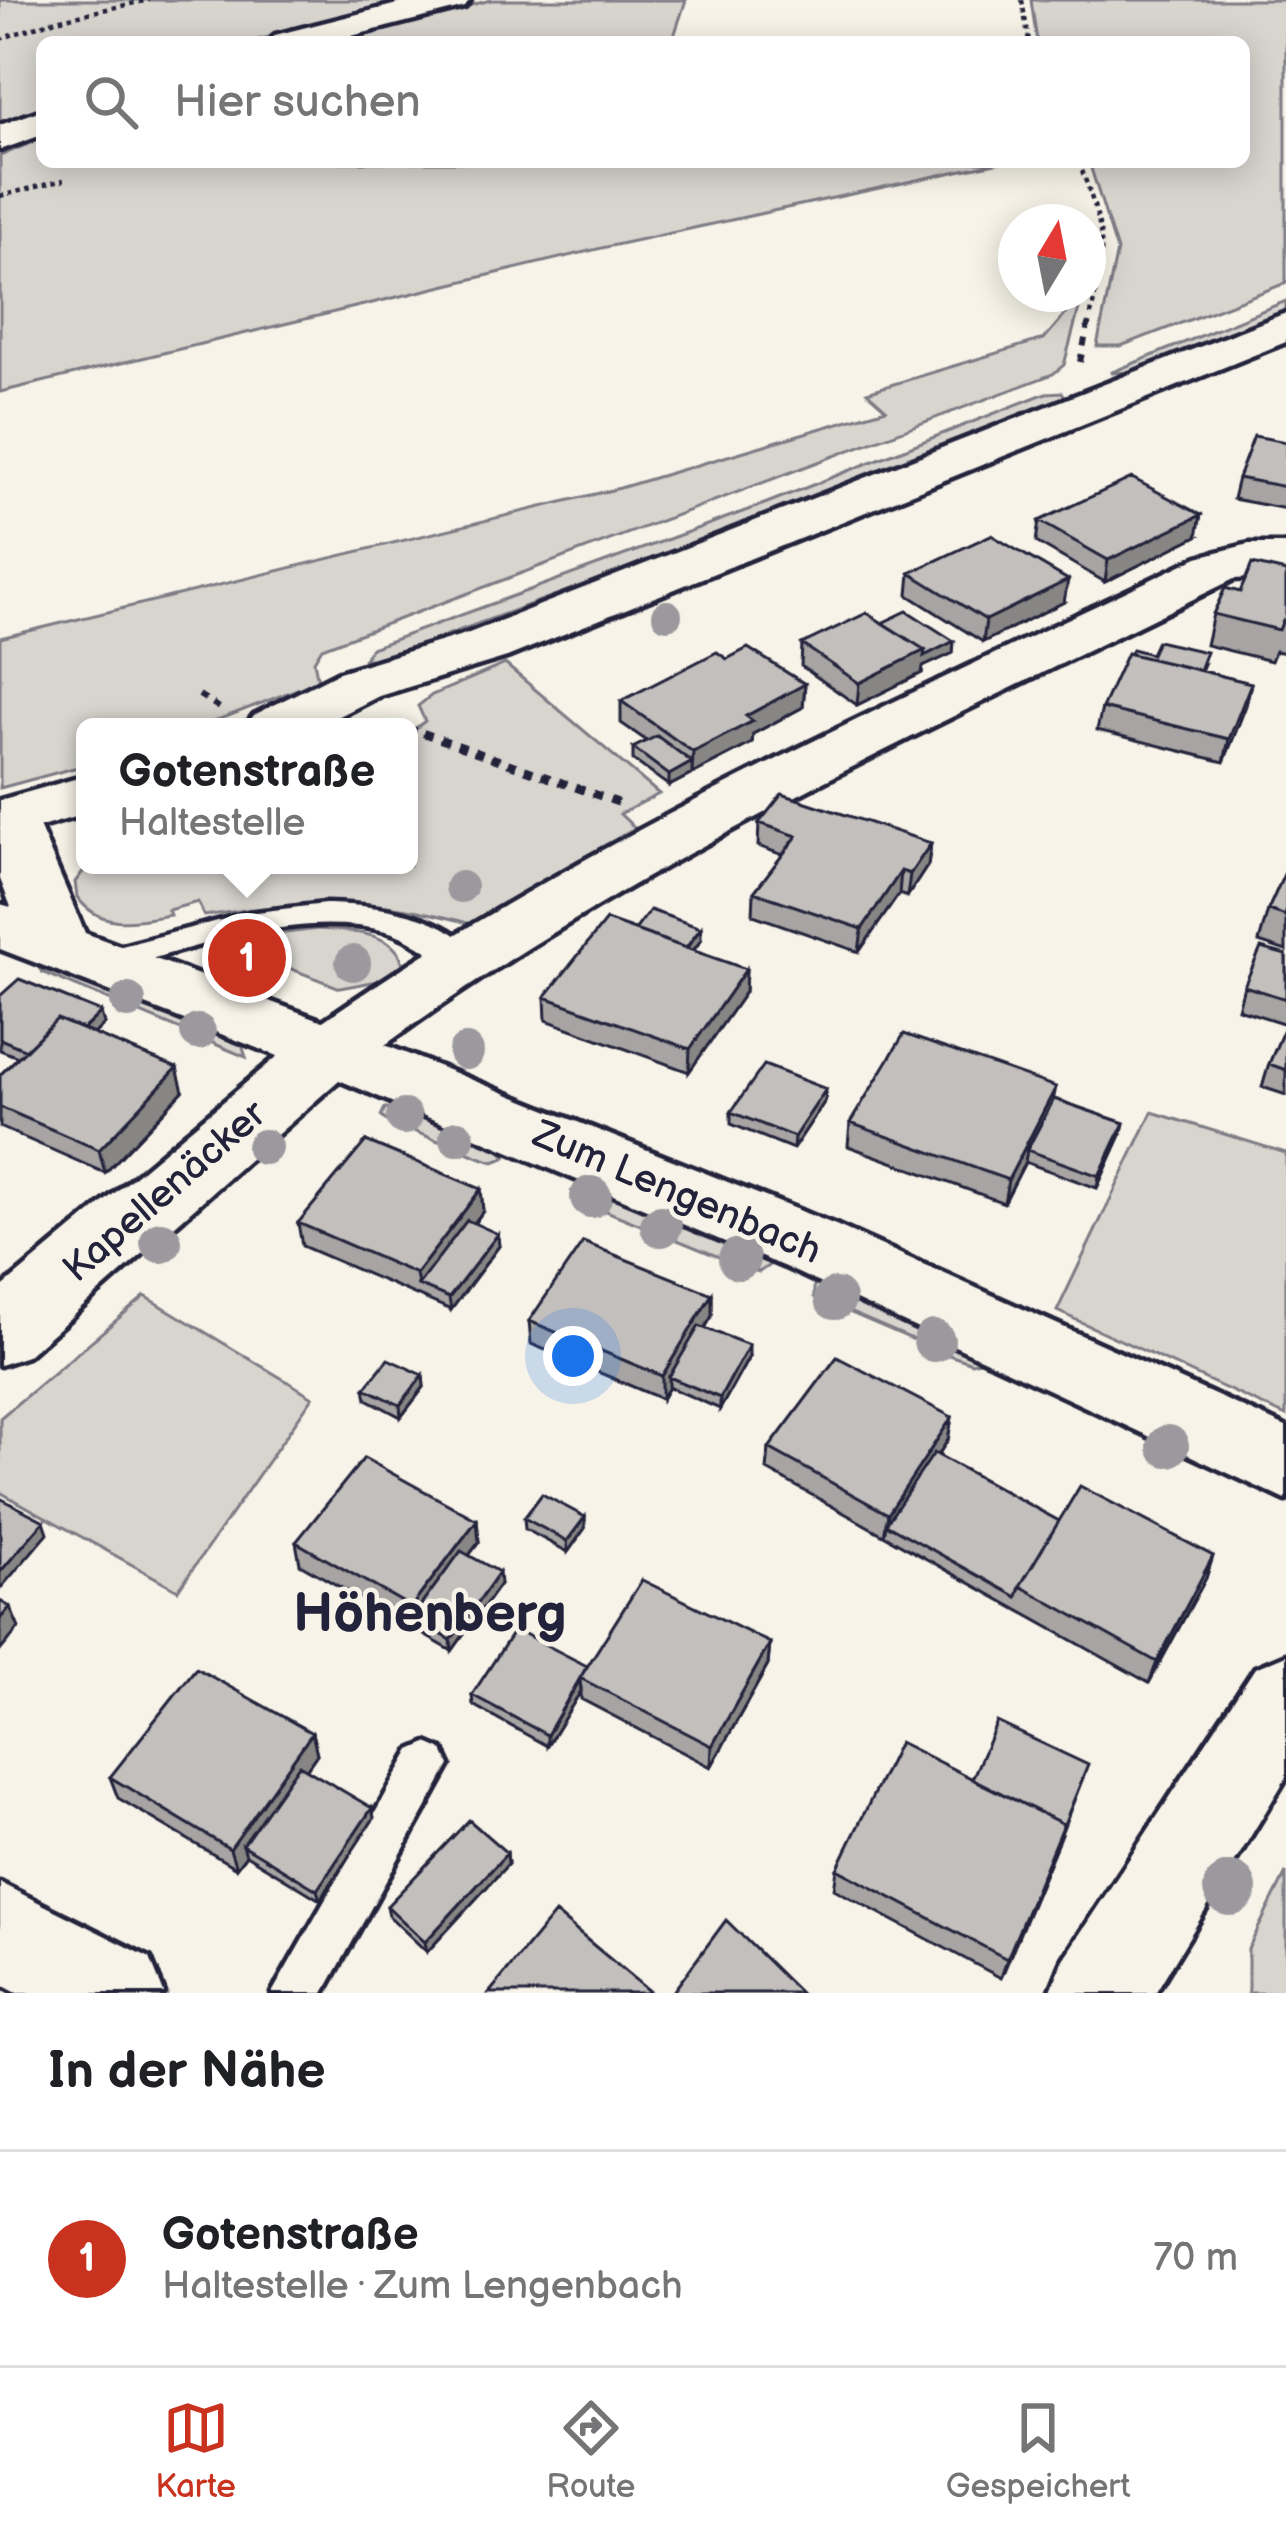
<!DOCTYPE html>
<html lang="de">
<meta charset="utf-8">
<style>
body{margin:0;font-family:"Balsamiq Sans",sans-serif;background:#f6f6f6;color:#202124}
.compass{position:absolute;left:998px;top:204px;width:108px;height:108px;border-radius:50%;background:#fff;box-shadow:0 6px 30px #0003;rotate:10deg}
.you{position:absolute;left:573px;top:1356px;width:42px;height:42px;margin:-30px;border:9px solid #fff;border-radius:50%;background:#1a73e8;box-shadow:0 0 0 18px #1a73e833}
.badge{display:grid;place-items:center;width:78px;height:78px;border-radius:50%;background:#c8321e;color:#fff;font-size:39px;font-weight:700}
.pin{position:absolute;translate:-50% -50%;border:6px solid #fff;box-shadow:0 3px 12px #0006}
.popup{position:absolute;left:76px;top:718px;width:342px;height:156px;box-sizing:border-box;display:grid;place-content:center;border-radius:18px;background:#fff;filter:drop-shadow(0 3px 9px #0005);font-size:39px;white-space:nowrap;color:#757577}
.popup b{font-size:45px;color:#202124}
.popup::after{content:'';position:absolute;left:50%;top:100%;margin-left:-24px;border:24px solid transparent;border-top-color:#fff}
.list{margin:0;padding:0;list-style:none}
h2{display:flex;justify-content:space-between;align-items:center;height:156px;margin:0;padding:0 48px;font-size:51px}
h2 small{font-size:39px;font-weight:400;color:#757577}
.list li{display:grid;grid-template-columns:78px 1fr auto;gap:36px;align-items:center;box-sizing:border-box;height:216px;padding:0 48px;border-top:3px solid #e0e0e0}
.list b{display:block;font-size:45px;white-space:nowrap}
.list p{margin:0;font-size:39px;white-space:nowrap;color:#757577}
.list em{font-size:39px;font-style:normal;color:#757577}
.icon{flex:none;width:66px;height:66px;fill:none;stroke:currentColor;stroke-width:2;stroke-linecap:round;stroke-linejoin:round}
.map{position:relative;flex:none;width:1286px;height:1993px;overflow:hidden}
.search{position:absolute;background:#fff;box-shadow:0 6px 30px #0003;left:36px;right:36px;top:36px;height:132px;display:flex;align-items:center;gap:30px;box-sizing:border-box;padding:0 42px;border-radius:18px;color:#757577;font-size:45px}
.sheet{height:372px;background:#fff}
nav{display:flex;justify-content:space-around;align-items:center;box-sizing:border-box;height:168px;border-top:3px solid #e0e0e0;background:#fff;font-size:33px;color:#757577}
nav a{display:grid;justify-items:center;gap:6px}
nav .on{color:#c8321e}
.map>svg:first-child{display:block}
.green{fill:#d8d5cf;stroke:#7d7c85;stroke-width:3}
.lines{fill:none;stroke-linecap:round;stroke-linejoin:round}
.service-casing{stroke:#22223b;stroke-width:9}
.minor-casing{stroke:#22223b;stroke-width:9}
.secondary-casing{stroke:#22223b;stroke-width:9}
.path-far2{stroke:#22223b;stroke-width:4.5;stroke-dasharray:4.5 4.5;stroke-linecap:butt}
.path-far1{stroke:#22223b;stroke-width:6;stroke-dasharray:8 8;stroke-linecap:butt}
.path{stroke:#22223b;stroke-width:8;stroke-dasharray:9 9;stroke-linecap:butt}
.service{fill:#f7f3e8;fill-rule:evenodd}
.minor{fill:#f7f3e8;fill-rule:evenodd}
.secondary{fill:#f7f3e8;fill-rule:evenodd}
.tree{fill:#9b999d}
.wall{fill:#a7a4a3;stroke:#22223b;stroke-width:3}
.shaded-wall{fill:#888684;stroke:#22223b;stroke-width:3}
.building{fill:#c2bfbd;stroke:#22223b;stroke-width:3}
.labels{text-anchor:middle;dominant-baseline:central;stroke-width:9;stroke-linejoin:round;paint-order:stroke}
.street-label{font-size:39px;fill:#22223b;stroke:#f7f3e8}
.near-quarter-label{font-size:54px;font-weight:bold;fill:#22223b;stroke:#f7f3e8}
</style>
<div class="map">
<svg width="1286" height="1993" viewBox="0 0 1286 1993">
<rect width="100%" height="100%" fill="#f7f3e8"/>
<filter id="ink" filterUnits="userSpaceOnUse"><feTurbulence type="fractalNoise" baseFrequency=".00833" numOctaves="2"/><feDisplacementMap in="SourceGraphic" scale="24" xChannelSelector="R" yChannelSelector="G"/><feConvolveMatrix kernelMatrix="1 2 1 2 8 2 1 2 1" color-interpolation-filters="sRGB"/></filter>
<g filter="url(#ink)">
<!-- green -->
<path class="green" d="M 0,0 L 416,0 L 249,42 L 42,42 L 42,109 L 0,127 Z
M 491,0 L 686,0 L 672,42 L 323,42 Z
M 1031,0 L 1286,0 L 1286,283 L 1121,346 L 1097,346 L 1117,251 L 1089,162 L 1244,162 L 1244,42 L 1037,42 Z
M 42,138 L 42,162 L 1000,162 L 606,247 L 0,392 L 0,156 Z
M 1083,294 L 1064,365 L 1053,374 L 322,648 L 314,661 L 318,681 L 200,727 L 85,727 L 85,765 L 0,788 L 0,638 L 620,488 L 886,409 L 867,392 L 1044,339 Z
M 1286,301 L 1286,315 L 1139,372 L 1110,373 Z
M 1062,392 L 1067,400 L 790,509 L 382,659 L 364,659 L 371,648 L 767,503 L 1046,393 Z
M 505,664 L 659,794 L 620,814 L 641,834 L 471,924 C 365,893 311,901 204,916 L 198,902 L 168,910 L 170,915 C 134,921 101,930 77,897 L 75,882 L 88,865 L 409,865 L 409,733 L 425,721 L 418,706 L 432,695 Z
M 318,929 C 346,931 399,931 403,966 L 378,981 L 340,988 L 233,946 L 262,936 Z
M 32,959 L 231,1035 L 241,1042 L 246,1057 L 42,972 Z
M 385,1108 L 397,1108 L 500,1149 L 506,1157 L 494,1162 L 484,1159 L 385,1120 L 381,1116 Z
M 1152,1112 L 1286,1153 L 1286,1416 L 1057,1311 Z
M 588,1183 L 770,1257 L 771,1264 L 759,1272 L 746,1268 L 584,1202 L 572,1191 Z
M 826,1282 L 984,1353 L 983,1360 L 972,1363 L 949,1355 L 814,1297 L 814,1283 Z
M 145,1296 L 313,1397 L 178,1590 L 0,1492 L 0,1418 Z
M 1286,1873 L 1286,1993 L 1248,1993 L 1248,1949 Z"/>
<g class="lines">
<defs>
<path id="service" d="M 325,904 C 373,905 448,912 477,957 L 472,965 L 461,968 C 434,960 414,938 386,931 C 293,909 191,949 102,973 L 91,970 L 86,962 L 91,954 L 248,913 Z
M 427,1743 L 443,1750 L 450,1765 L 324,1993 L 272,1993 L 411,1750 Z"/>
<path id="minor" d="M 1249,544 L 1286,544 L 1286,576 L 1234,579 C 946,722 645,855 385,1045 L 838,1226 L 1286,1427 L 1286,1500 L 785,1267 L 339,1080 L 27,1356 L 0,1365 L 0,1289 L 278,1056 L 0,949 L 0,904 L 11,907 L 0,879 L 0,801 L 27,806 L 36,819 L 85,933 L 323,1021 C 594,833 901,700 1198,557 Z
M 1286,1655 L 1286,1778 L 1155,1993 L 1050,1993 L 1064,1958 L 1255,1668 Z
M 0,1883 L 150,1958 L 164,1993 L 17,1993 L 0,1984 Z"/>
<path id="secondary" d="M 413,0 L 470,0 L 465,7 L 328,42 L 270,42 L 275,35 Z
M 42,110 L 42,135 L 0,150 L 0,125 Z
M 1286,313 L 1286,342 L 507,657 L 379,696 L 318,727 L 245,727 L 254,715 L 339,672 L 469,633 Z
M 85,776 L 85,814 L 0,839 L 0,800 Z"/>
</defs>
<!-- service casing -->
<use href="#service" class="service-casing"/>
<!-- minor casing -->
<use href="#minor" class="minor-casing"/>
<!-- secondary casing -->
<use href="#secondary" class="secondary-casing"/>
<!-- path-far2 -->
<path class="path-far2" d="M 1022,0 L 1029,42
M 0,39 L 56,20 L 149,0
M 1079,162 C 1106,237 1107,241 1090,319
M 0,196 L 64,180"/>
<!-- path-far1 -->
<path class="path-far1" d="M 1080,362 L 1090,316
M 199,695 L 223,710
M 409,728 L 431,736"/>
<!-- path -->
<path class="path" d="M 423,733 L 622,804"/>
<!-- service -->
<use href="#service" class="service"/>
<!-- minor -->
<use href="#minor" class="minor"/>
<!-- secondary -->
<use href="#secondary" class="secondary"/>
</g>
<!-- trees -->
<g class="tree">
<circle cx="667" cy="615" r="15"/>
<circle cx="461" cy="887" r="16"/>
<circle cx="353" cy="963" r="18"/>
<circle cx="128" cy="1001" r="18"/>
<circle cx="198" cy="1032" r="18"/>
<circle cx="466" cy="1052" r="18"/>
<circle cx="404" cy="1117" r="18"/>
<circle cx="457" cy="1138" r="18"/>
<circle cx="264" cy="1147" r="18"/>
<circle cx="591" cy="1197" r="21"/>
<circle cx="661" cy="1226" r="21"/>
<circle cx="161" cy="1242" r="21"/>
<circle cx="739" cy="1259" r="21"/>
<circle cx="835" cy="1299" r="21"/>
<circle cx="934" cy="1341" r="21"/>
<circle cx="1168" cy="1446" r="21"/>
<circle cx="1230" cy="1889" r="27"/>
</g>
<!-- wall -->
<path class="wall" d="M 1286,442 L 1286,509 L 1233,499 L 1238,478 Z
M 1039,521 L 1197,536 L 1105,582 L 1036,542 Z
M 1286,572 L 1286,653 L 1275,651 L 1271,661 L 1206,645 L 1213,614 L 1240,592 Z
M 910,573 L 1064,602 L 983,642 L 908,595 Z
M 882,623 L 954,641 L 953,653 L 923,667 L 922,673 L 857,705 L 801,666 L 802,644 Z
M 727,659 L 805,684 L 803,707 L 753,734 L 752,743 L 669,786 L 633,760 L 633,748 L 647,741 L 621,723 L 621,701 Z
M 1204,664 L 1201,671 L 1251,683 L 1246,705 L 1224,762 L 1097,730 L 1102,708 Z
M 759,823 L 931,843 L 928,865 L 907,897 L 899,894 L 859,952 L 753,915 L 754,892 L 783,855 L 758,846 Z
M 1286,870 L 1286,951 L 1259,942 L 1268,910 Z
M 635,930 L 701,940 L 693,951 L 746,969 L 745,992 L 689,1072 L 546,1020 L 545,997 Z
M 1286,955 L 1286,1095 L 1262,1087 L 1269,1064 L 1286,1024 L 1238,1009 L 1244,986 Z
M 0,996 L 104,1024 L 94,1034 L 183,1091 L 105,1173 L 0,1127 L 0,1075 L 18,1057 L 0,1050 Z
M 826,1089 L 825,1101 L 793,1149 L 731,1124 L 731,1112 Z
M 1054,1099 L 1124,1123 L 1121,1135 L 1097,1188 L 1025,1162 L 1004,1203 L 848,1146 L 850,1123 Z
M 481,1189 L 483,1211 L 474,1224 L 499,1246 L 451,1310 L 302,1246 L 298,1223 Z
M 712,1294 L 712,1316 L 705,1328 L 749,1357 L 720,1409 L 669,1387 L 662,1399 L 531,1344 L 529,1321 Z
M 423,1375 L 424,1387 L 401,1417 L 367,1399 L 365,1388 Z
M 952,1417 L 948,1440 L 938,1455 L 1059,1521 L 1213,1556 L 1206,1578 L 1149,1683 L 767,1470 L 769,1448 Z
M 585,1517 L 585,1528 L 568,1552 L 525,1529 L 524,1518 Z
M 477,1520 L 479,1542 L 469,1555 L 500,1584 L 452,1651 L 300,1564 L 296,1542 Z
M 770,1643 L 768,1665 L 711,1767 L 581,1699 L 581,1691 L 547,1746 L 473,1705 L 472,1695 L 587,1666 Z
M 312,1733 L 317,1754 L 306,1770 L 374,1818 L 320,1900 L 246,1855 L 236,1868 L 118,1798 L 110,1777 Z
M 1057,1844 L 1001,1978 L 834,1889 L 837,1869 Z
M 507,1853 L 508,1864 L 427,1952 L 389,1916 L 387,1906 Z"/>
<!-- shaded-wall -->
<path class="shaded-wall" d="M 1201,515 L 1197,536 L 1105,582 L 1108,560 Z
M 1068,580 L 1064,602 L 983,642 L 986,620 Z
M 954,641 L 953,653 L 923,667 L 922,673 L 857,705 L 859,683 L 925,650 Z
M 1251,683 L 1246,705 L 1224,762 L 1229,739 Z
M 805,684 L 803,707 L 753,734 L 752,743 L 692,774 L 693,752 L 746,716 Z
M 692,762 L 692,774 L 669,786 L 669,775 Z
M 931,843 L 928,865 L 907,897 L 910,874 Z
M 901,871 L 899,894 L 859,952 L 862,929 Z
M 701,928 L 701,940 L 680,969 L 680,957 Z
M 746,969 L 745,992 L 689,1072 L 690,1049 Z
M 101,1012 L 104,1024 L 79,1049 L 76,1037 Z
M 177,1068 L 183,1091 L 105,1173 L 99,1150 Z
M 1056,1087 L 1051,1111 L 1027,1150 L 1025,1162 L 1004,1203 L 1008,1180 Z
M 826,1089 L 825,1101 L 793,1149 L 794,1137 Z
M 1124,1123 L 1121,1135 L 1097,1188 L 1099,1176 Z
M 481,1189 L 483,1211 L 426,1288 L 418,1285 L 416,1274 Z
M 498,1234 L 499,1246 L 451,1310 L 449,1298 Z
M 712,1294 L 712,1316 L 674,1379 L 669,1377 L 669,1387 L 662,1399 L 662,1376 Z
M 749,1345 L 749,1357 L 720,1409 L 720,1398 Z
M 423,1375 L 424,1387 L 401,1417 L 400,1405 Z
M 952,1417 L 948,1440 L 890,1527 L 886,1524 L 884,1536 L 888,1514 Z
M 585,1517 L 585,1528 L 568,1552 L 567,1541 Z
M 477,1520 L 479,1542 L 419,1621 L 412,1617 L 411,1607 Z
M 44,1521 L 48,1533 L 0,1589 L 0,1572 Z
M 1213,1556 L 1206,1578 L 1149,1683 L 1157,1662 Z
M 499,1572 L 500,1584 L 452,1651 L 451,1640 Z
M 10,1607 L 19,1628 L 0,1651 L 0,1619 Z
M 770,1643 L 768,1665 L 711,1767 L 712,1746 Z
M 580,1680 L 581,1691 L 547,1746 L 547,1735 Z
M 312,1733 L 317,1754 L 250,1849 L 243,1845 L 246,1855 L 236,1868 L 230,1849 Z
M 1084,1775 L 1057,1844 L 1001,1978 L 1007,1959 Z
M 372,1808 L 374,1818 L 320,1900 L 317,1890 Z
M 507,1853 L 508,1864 L 427,1952 L 425,1942 Z"/>
<!-- building -->
<path class="building" d="M 1254,436 L 1286,442 L 1286,487 L 1238,478 Z
M 1132,478 L 1201,515 L 1108,560 L 1039,521 Z
M 991,535 L 1068,580 L 986,620 L 910,573 Z
M 1252,564 L 1286,572 L 1286,621 L 1283,620 L 1279,630 L 1213,614 L 1225,588 L 1240,592 Z
M 907,611 L 954,641 L 924,656 L 925,650 L 882,623 Z
M 867,613 L 925,650 L 859,683 L 802,644 Z
M 1157,641 L 1206,652 L 1199,670 L 1130,654 L 1132,649 L 1151,654 Z
M 748,648 L 805,684 L 746,716 L 753,721 L 693,752 L 621,701 L 717,652 L 727,659 Z
M 1127,653 L 1251,683 L 1229,739 L 1102,708 Z
M 657,736 L 692,762 L 669,775 L 633,748 Z
M 782,794 L 931,843 L 910,874 L 901,871 L 862,929 L 754,892 L 797,836 L 759,823 Z
M 1286,870 L 1286,916 L 1268,910 Z
M 650,910 L 701,928 L 686,948 L 635,930 Z
M 606,920 L 746,969 L 690,1049 L 545,997 Z
M 1261,948 L 1286,955 L 1286,999 L 1244,986 Z
M 19,979 L 101,1012 L 83,1029 L 57,1019 L 26,1050 L 0,1039 L 0,996 Z
M 57,1019 L 177,1068 L 99,1150 L 0,1107 L 0,1075 Z
M 1286,1024 L 1286,1070 L 1269,1064 Z
M 904,1034 L 1056,1087 L 1008,1180 L 850,1123 Z
M 764,1065 L 826,1089 L 794,1137 L 731,1112 Z
M 1054,1099 L 1124,1123 L 1099,1176 L 1027,1150 Z
M 366,1141 L 481,1189 L 416,1274 L 298,1223 Z
M 467,1220 L 498,1234 L 449,1298 L 418,1285 Z
M 583,1242 L 712,1294 L 662,1376 L 529,1321 Z
M 699,1326 L 749,1345 L 720,1398 L 669,1377 Z
M 837,1357 L 952,1417 L 888,1514 L 769,1448 Z
M 388,1359 L 423,1375 L 400,1405 L 365,1388 Z
M 934,1453 L 1059,1521 L 1020,1586 L 1017,1597 L 886,1524 Z
M 364,1458 L 477,1520 L 411,1607 L 296,1542 Z
M 1080,1486 L 1213,1556 L 1157,1662 L 1020,1586 Z
M 542,1494 L 585,1517 L 567,1541 L 524,1518 Z
M 0,1498 L 44,1521 L 0,1572 Z
M 461,1551 L 499,1572 L 451,1640 L 412,1617 Z
M 642,1580 L 770,1643 L 712,1746 L 580,1678 Z
M 0,1601 L 10,1607 L 0,1619 Z
M 515,1629 L 587,1666 L 547,1735 L 472,1695 Z
M 196,1668 L 312,1733 L 230,1849 L 110,1777 Z
M 997,1722 L 1088,1765 L 1060,1834 L 1063,1824 L 972,1779 Z
M 899,1742 L 1063,1824 L 1007,1959 L 837,1869 Z
M 299,1765 L 372,1808 L 317,1890 L 243,1845 Z
M 469,1820 L 507,1853 L 425,1942 L 387,1906 Z
M 555,1913 L 651,1993 L 489,1993 Z
M 726,1920 L 800,1993 L 672,1993 Z"/>
</g>
<g class="labels">
<!-- street labels -->
<g class="street-label">
<text transform="translate(165 1192) rotate(-41)">Kapellenäcker</text>
<text transform="translate(677 1193) rotate(23)">Zum Lengenbach</text>
</g>
<!-- near-quarter labels -->
<g class="near-quarter-label">
<text x="430" y="1614">Höhenberg</text>
</g>
</g>
</svg>
<svg class="compass" viewBox="-18 -18 36 36"><path d="M0-13l5 13h-10z" fill="#e53935"/><path d="M0 13l5-13h-10z" fill="#757577"/></svg>
<div class="you"></div>
<div class="pin badge" style="left:247px;top:958px">1</div>
<div class="popup"><b>Gotenstraße</b>Haltestelle</div>
<div class="search"><svg class="icon" aria-label="search" viewBox="0 0 24 24"><circle cx="10" cy="10" r="6"/><path d="M15 15l6 6"/></svg>Hier suchen</div>
</div>
<section class="sheet">
<h2>In der Nähe<small></small></h2>
<ul class="list">
<li><span class="badge">1</span><div><b>Gotenstraße</b><p>Haltestelle · Zum Lengenbach</p></div><em>70 m</em></li>
</ul>
</section>
<nav>
<a class="on"><svg class="icon" aria-label="map" viewBox="0 0 24 24"><path d="M3 6l6-2 6 2 6-2v14l-6 2-6-2-6 2zM9 4v14M15 6v14"/></svg>Karte</a>
<a><svg class="icon" aria-label="directions" viewBox="0 0 24 24"><path d="M12 3l9 9-9 9-9-9zM9 14v-3h6M13 9l2 2-2 2"/></svg>Route</a>
<a><svg class="icon" aria-label="saved" viewBox="0 0 24 24"><path d="M7 4h10v16l-5-4-5 4z"/></svg>Gespeichert</a>
</nav>
